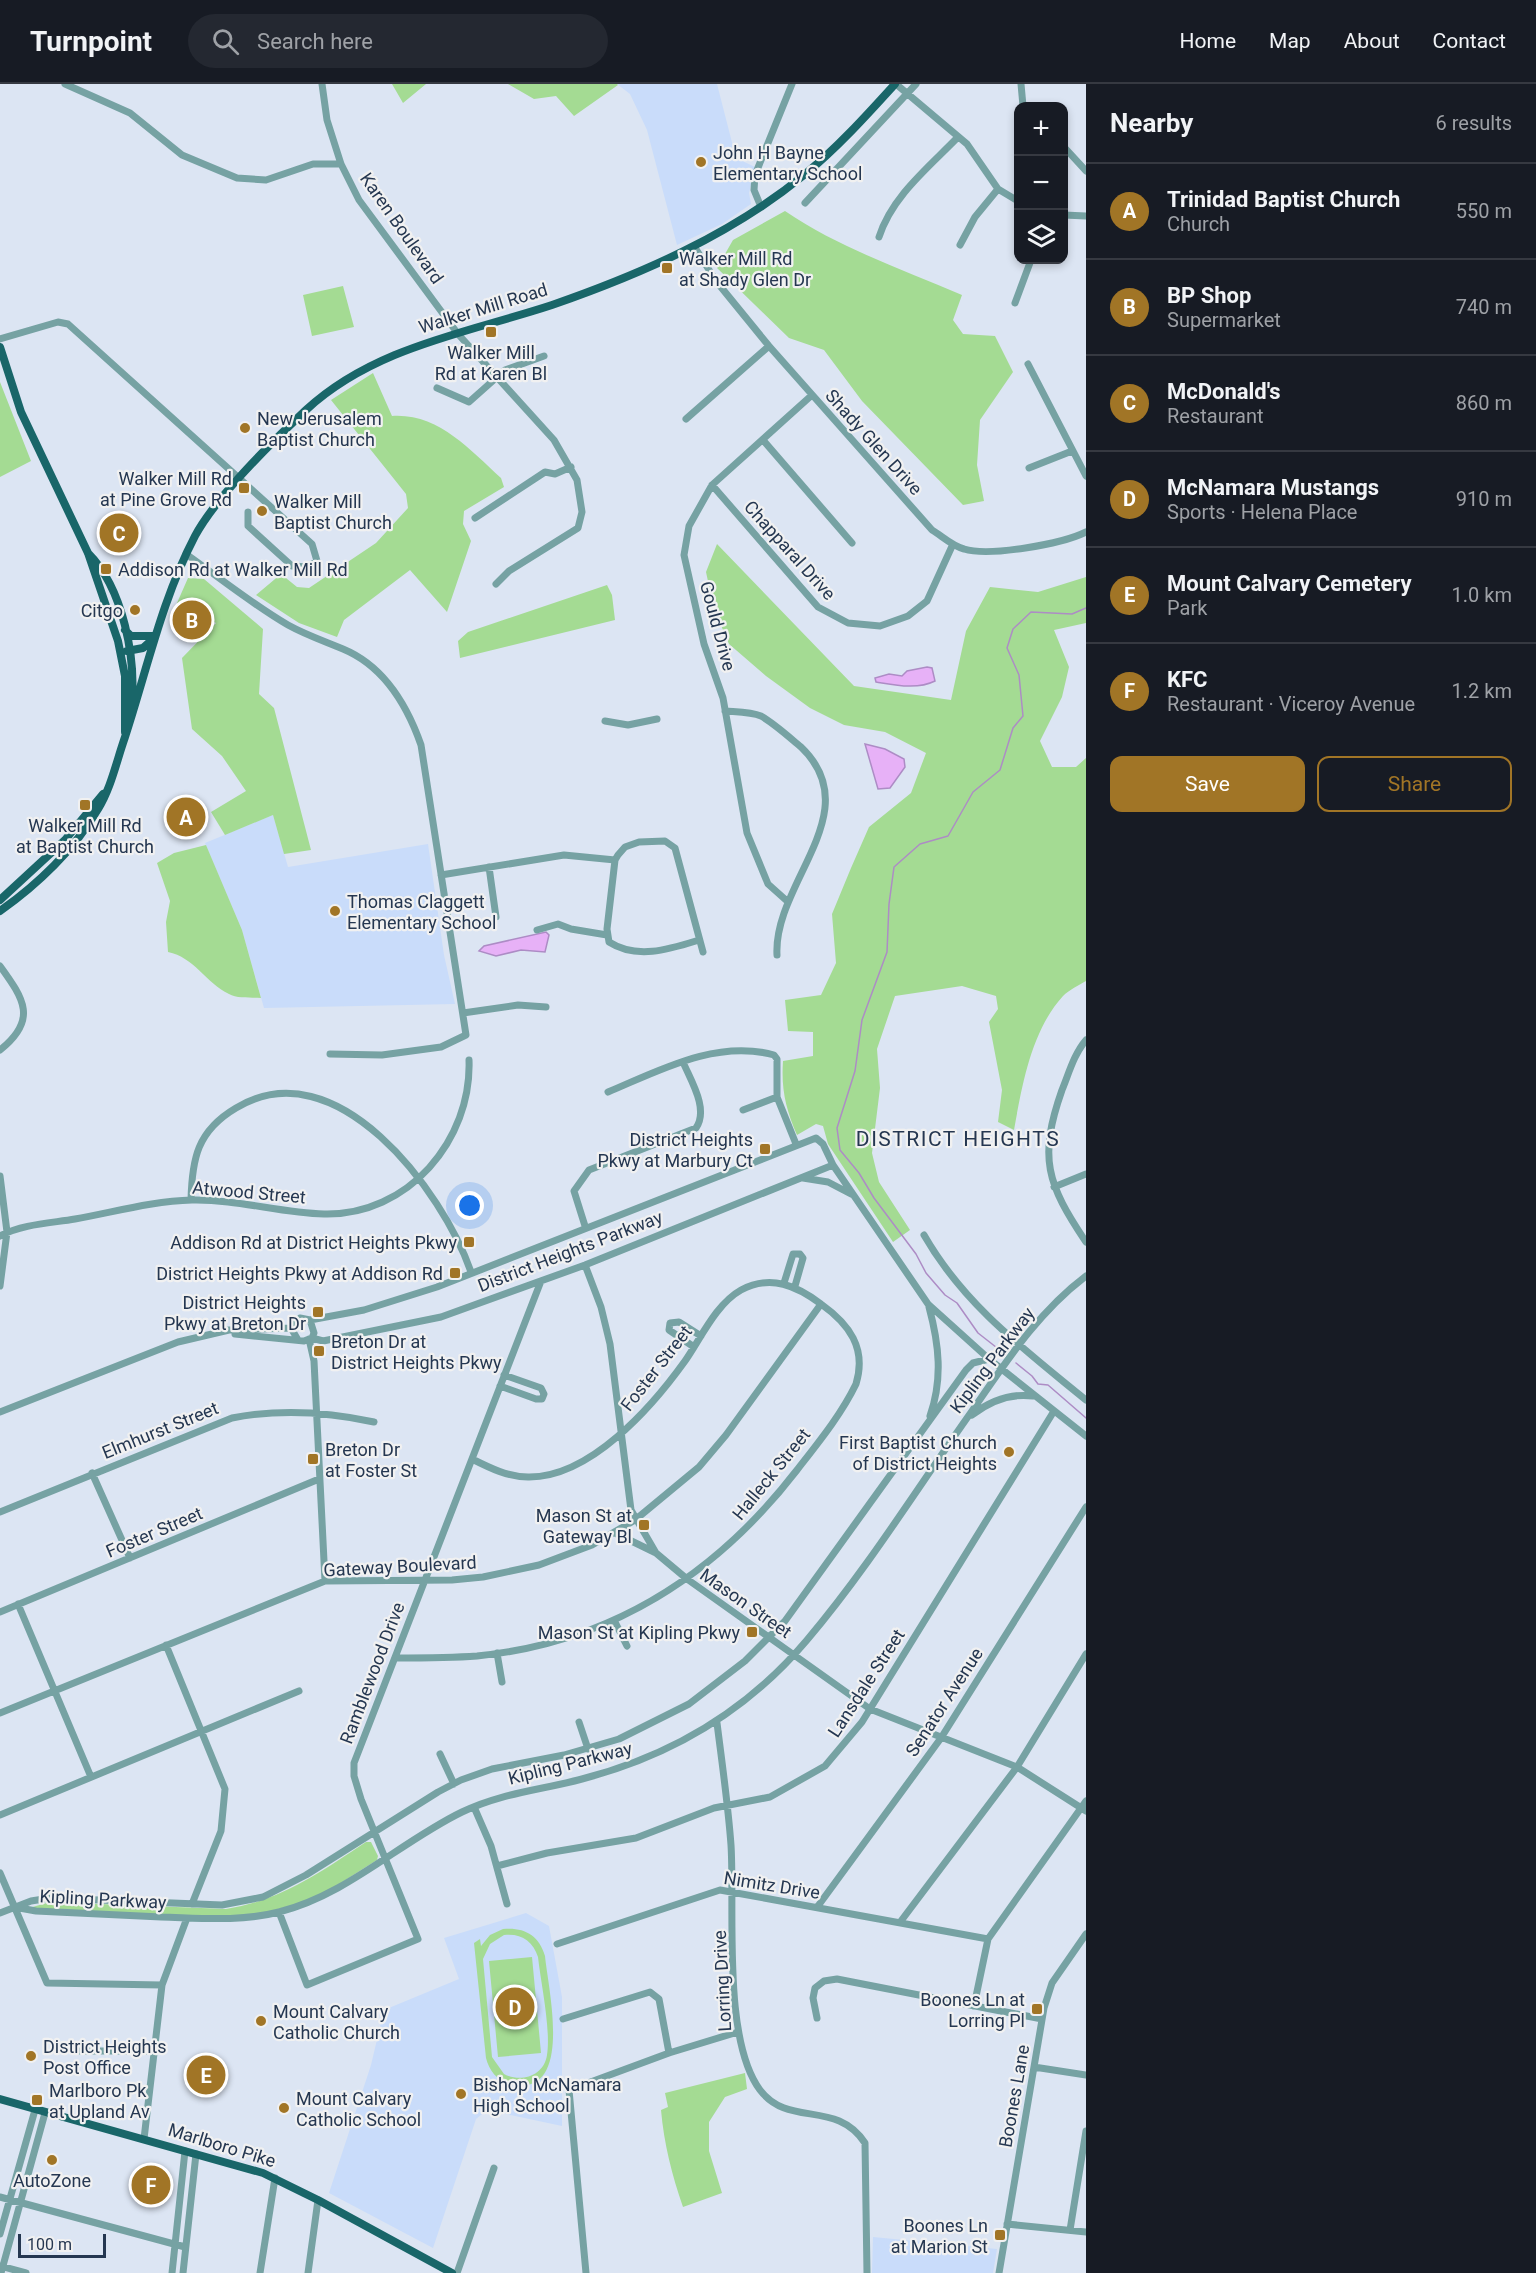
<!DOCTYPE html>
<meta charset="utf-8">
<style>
body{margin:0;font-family:Roboto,sans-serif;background:#242831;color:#f1f3f6}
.controls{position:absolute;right:18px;top:18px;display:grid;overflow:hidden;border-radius:12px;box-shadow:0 3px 9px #0003}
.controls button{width:54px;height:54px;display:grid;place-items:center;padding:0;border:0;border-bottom:2px solid #363941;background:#171b24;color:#f1f3f6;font:30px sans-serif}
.scale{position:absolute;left:18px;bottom:15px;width:88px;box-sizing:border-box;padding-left:6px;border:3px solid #253751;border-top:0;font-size:16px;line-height:21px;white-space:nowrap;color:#253751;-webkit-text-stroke:4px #f1f1f1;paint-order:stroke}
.you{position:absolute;left:470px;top:1122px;width:21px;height:21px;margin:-15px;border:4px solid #fff;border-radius:50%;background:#1a73e8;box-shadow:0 0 0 9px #1a73e833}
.badge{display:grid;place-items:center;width:39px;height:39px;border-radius:50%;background:#a17526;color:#fff;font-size:20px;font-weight:700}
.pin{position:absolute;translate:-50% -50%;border:3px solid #fff;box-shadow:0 2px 6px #0006}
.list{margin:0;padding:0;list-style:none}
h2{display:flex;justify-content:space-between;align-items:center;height:78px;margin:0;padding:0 24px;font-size:26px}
h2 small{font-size:20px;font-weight:400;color:#9ea1a6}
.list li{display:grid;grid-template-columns:39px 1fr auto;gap:18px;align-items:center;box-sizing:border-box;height:96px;padding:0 24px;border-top:2px solid #363941}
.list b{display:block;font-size:22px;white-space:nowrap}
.list p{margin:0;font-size:20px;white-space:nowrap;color:#9ea1a6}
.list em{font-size:20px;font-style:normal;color:#9ea1a6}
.actions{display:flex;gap:12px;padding:18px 24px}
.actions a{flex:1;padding:14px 0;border:2px solid #a17526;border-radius:12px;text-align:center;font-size:21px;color:#a17526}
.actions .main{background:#a17526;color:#fff}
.icon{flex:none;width:33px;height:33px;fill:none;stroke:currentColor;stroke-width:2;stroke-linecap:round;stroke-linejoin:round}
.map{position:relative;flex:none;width:1086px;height:2189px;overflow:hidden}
header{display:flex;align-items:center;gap:36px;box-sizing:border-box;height:84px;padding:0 30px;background:#171b24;border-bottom:2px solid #363941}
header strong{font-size:28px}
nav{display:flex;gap:33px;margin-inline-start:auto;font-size:21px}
.search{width:420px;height:54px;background:#242831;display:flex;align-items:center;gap:15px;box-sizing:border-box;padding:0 21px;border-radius:33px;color:#9ea1a6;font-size:22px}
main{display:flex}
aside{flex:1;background:#171b24}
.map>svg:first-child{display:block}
.built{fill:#c9dcfa}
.green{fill:#a4db93;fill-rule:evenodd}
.water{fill:#e7b1f7;stroke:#ad8cc5;stroke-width:1.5}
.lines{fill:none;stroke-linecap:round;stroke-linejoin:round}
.stream{stroke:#ad8cc5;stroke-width:1.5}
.minor{stroke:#76a2a3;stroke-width:7}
.major{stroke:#196669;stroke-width:8}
.poi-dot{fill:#a17526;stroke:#f1f1f1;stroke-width:2}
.labels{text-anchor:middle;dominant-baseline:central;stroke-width:4.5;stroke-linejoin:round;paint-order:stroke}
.poi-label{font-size:18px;fill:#253751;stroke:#f1f1f1;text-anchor:start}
.street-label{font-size:18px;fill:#253751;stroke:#f1f1f1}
.quarter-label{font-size:21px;letter-spacing:1.5px;fill:#253751;stroke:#f1f1f1}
</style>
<header>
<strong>Turnpoint</strong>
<div class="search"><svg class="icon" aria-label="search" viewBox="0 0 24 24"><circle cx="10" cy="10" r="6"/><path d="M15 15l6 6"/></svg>Search here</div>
<nav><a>Home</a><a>Map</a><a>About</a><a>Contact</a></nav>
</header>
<main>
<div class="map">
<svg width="1086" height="2189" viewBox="0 0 1086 2189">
<rect width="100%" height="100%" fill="#dce5f3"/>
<!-- built -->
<path class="built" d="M 617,0 L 717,0 L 736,74 L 755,83 L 749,109 L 751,120 L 722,140 L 677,161 L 647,46 L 630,10 Z
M 273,731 L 288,783 L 428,760 L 444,871 L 455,920 L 264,924 L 242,846 L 205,759 Z
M 526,1829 L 549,1842 L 562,1913 L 562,2042 L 487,2026 L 476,2035 L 433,2164 L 329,2109 L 371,1981 L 384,1926 L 459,1895 L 444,1854 Z
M 873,2153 L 997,2165 L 993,2189 L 872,2189 Z"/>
<!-- green -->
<path class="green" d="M 392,0 L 426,0 L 403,19 Z
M 508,0 L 617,0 L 618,1 L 574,32 L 556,12 L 534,15 Z
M 785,127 C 839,164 902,185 962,211 L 953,236 L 963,250 L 995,252 L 1013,288 L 980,336 L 977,381 L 984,417 L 963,421 L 862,317 L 824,266 L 789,254 L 717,184 L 733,156 Z
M 343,202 L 354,243 L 312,252 L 303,211 Z
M 373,289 L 392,332 C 438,329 469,365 501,394 L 504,403 L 464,427 L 463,440 L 471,457 L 447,528 L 410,486 L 344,536 L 337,553 L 299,539 L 256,511 L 281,490 L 297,503 L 309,504 L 376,459 L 408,424 L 406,410 L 331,316 Z
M 0,298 L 31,377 L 0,393 Z
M 717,460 L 854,602 L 951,616 L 966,547 L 990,503 L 1038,508 L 1086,493 L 1086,539 L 1054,546 L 1069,583 L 1062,613 L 1040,657 L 1052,683 L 1076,683 L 1086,674 L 1086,897 C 1079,901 1069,906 1063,912 C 1031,947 1022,1002 1014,1046 L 998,1038 L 1002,1006 L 989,938 L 998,925 L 996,912 L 962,902 L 895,912 L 877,965 L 880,1004 L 872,1069 L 879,1098 L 910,1146 L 893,1158 L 828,1060 L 823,1042 L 816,1040 L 797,1051 C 786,1025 781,1006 783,977 L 813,972 L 813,948 L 788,947 L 785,916 L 821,911 L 836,879 L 832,830 L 851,784 L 869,743 L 911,709 L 926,669 L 885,648 L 844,641 L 810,624 L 766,592 L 729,560 L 714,525 L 706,488 Z
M 188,494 L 204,495 L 263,545 L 259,610 L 274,624 L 311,766 L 284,770 L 273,731 L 225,751 L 211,728 L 246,707 L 222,672 L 192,645 L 182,574 L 216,539 L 177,519 Z
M 607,501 L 612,511 L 615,536 L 460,574 L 458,557 L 468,548 Z
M 206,761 L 242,846 L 261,914 C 252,913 237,915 229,910 C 206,899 194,873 168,868 L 166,838 L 170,817 L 157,779 L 174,769 Z
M 366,1758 L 371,1758 L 378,1772 L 377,1776 L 328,1807 L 304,1818 L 256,1831 L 204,1833 L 29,1824 L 50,1818 L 226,1825 C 282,1816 319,1789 366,1758 Z
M 503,1845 C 524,1843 539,1851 545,1872 C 548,1905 575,2015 510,2000 C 497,1997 489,1986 486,1974 L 474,1859 L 480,1855 L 481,1862 L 490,1851 ZM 504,1851 C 521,1849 533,1857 538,1873 C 541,1900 551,1946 547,1971 C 544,1992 521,1999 504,1990 L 492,1973 L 483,1875 L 490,1860 Z
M 532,1873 L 541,1969 L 498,1973 L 489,1877 Z
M 745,1989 L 747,2005 L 725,2013 L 709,2038 L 709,2067 L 722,2109 L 683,2123 C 672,2091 664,2060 661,2026 L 668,2023 L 665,2009 Z"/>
<!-- water -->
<path class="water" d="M 927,583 L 932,584 L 935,597 C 917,606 895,601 876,598 L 875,594 L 889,590 L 902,592 L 907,587 Z
M 865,660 L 885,665 L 904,675 L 905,683 L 890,704 L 878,705 Z
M 546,848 L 549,851 L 545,868 L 521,866 L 496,872 L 479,867 L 484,862 Z"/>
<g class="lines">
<!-- stream -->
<path class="stream" d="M 1001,1267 L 978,1249 L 957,1219 L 945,1211 L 926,1189 L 916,1170 L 874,1114 L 859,1089 L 840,1066 L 837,1044 L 855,987 L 862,936 L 887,868 L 889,820 L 894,783 L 920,760 L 948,752 L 973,708 L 1000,686 L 1013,644 L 1023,632 L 1019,591 L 1007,564 L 1013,545 L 1031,528 L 1072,530 L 1086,524
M 1016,1279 L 1032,1292 L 1038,1300 L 1048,1301 L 1086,1334"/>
<!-- minor -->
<path class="minor" d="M 65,0 L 130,29 L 182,71 L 237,94 L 266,96 L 313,80 L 341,80
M 322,0 L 327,36 L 341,80 L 359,116 L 458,250 L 554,356 L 577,396 L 582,428 L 578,444 L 509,487 L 496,500
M 896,0 L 967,60 L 998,105 L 1018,117
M 1021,0 L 1023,22
M 1064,63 L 1086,87
M 805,119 L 916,0
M 761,123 L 754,106 L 755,91 L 792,0
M 1064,131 L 1086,132
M 879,153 C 892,112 929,83 958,53
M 960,161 L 975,133 L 998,105
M 694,162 L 716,197 L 769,262 L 932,446 C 942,452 952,462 964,465 C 989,473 1062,460 1086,448
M 1015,219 L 1031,176
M 0,255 L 58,238 L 68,240 L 312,460 L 317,477 L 308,483 L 292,482 L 248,442 L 248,428
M 1028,280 L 1086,392
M 437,304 L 469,318 L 505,286 L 544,272
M 686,335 L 769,262
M 763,356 L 852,459
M 1029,384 L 1072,367
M 712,401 L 818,523 L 848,539 L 880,542 L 908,532 L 927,517 L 953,460
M 475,434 L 545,388 L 555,390 L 571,383
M 186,470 C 220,494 252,520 288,541 C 306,551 324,557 343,565 C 384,582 407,621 421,661 L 466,951 L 441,963 L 382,971 L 330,970
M 725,627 C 736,628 751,628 761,632 C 775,640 789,653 801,663 C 869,728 773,799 777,871
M 605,637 L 628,641 L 657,635
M 489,783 L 496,833
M 441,791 L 564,771 L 615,776
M 787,817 L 768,800 L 747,749 L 723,614 L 704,560 L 684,471 L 689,442 L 712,401 L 812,311
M 537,846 L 558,840 L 571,845 L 607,851
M 699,856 C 670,865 637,876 609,858 L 607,845 L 615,776 L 618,771 L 625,763 L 639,758 L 665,757 L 675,764 L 703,868
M 0,882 C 24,915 38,936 0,966
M 463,929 L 518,921 L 546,923
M 1086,956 C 1074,970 1069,989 1062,1006 C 1038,1074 1047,1100 1086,1158
M 608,1008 C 660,986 717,955 774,971 L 777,975 L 777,1013 L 796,1060
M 743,1026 L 777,1013
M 0,1092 L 7,1148 L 0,1202
M 803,1094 L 828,1098 L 851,1110
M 1054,1103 L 1086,1090
M 191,1116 C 192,1075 197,1047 236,1024 C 336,963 443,1107 471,1188
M 585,1142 L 574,1107 L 589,1086 L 696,1044 C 709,1025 691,997 683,978
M 924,1151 C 964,1221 1025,1266 1086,1316
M 0,1152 C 22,1140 52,1139 75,1135 C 114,1128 153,1117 192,1116 C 237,1115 280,1129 324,1130 C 408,1132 472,1056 469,976
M 585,1181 L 601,1223 L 610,1260 L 631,1426 L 656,1469 L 687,1495 L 870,1625 L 1017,1683 L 1086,1727
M 784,1199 L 793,1170 L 800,1170 L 803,1174 L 795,1202
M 929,1223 C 939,1260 943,1295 930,1332
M 235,1250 L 304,1257 L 312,1254 L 314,1249 L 310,1236
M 312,1254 L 323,1257 L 441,1233 L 585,1181 L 833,1081
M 309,1255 L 314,1277 L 325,1497
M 298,1256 L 291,1244 L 300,1234 L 310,1236 L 364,1226 L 437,1203 L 816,1054 L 823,1060 L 833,1081 L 928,1220 L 989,1275 L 1086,1352
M 694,1263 L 669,1246 L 670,1239 L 679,1238 L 701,1252
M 500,1302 L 536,1315 L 542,1315 L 544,1310 L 541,1304 L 504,1291
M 0,1328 L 178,1258 L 229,1246 L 291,1244
M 972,1331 C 990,1317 1010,1309 1033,1312
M 92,1389 L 130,1474
M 0,1428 L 232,1334 C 278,1325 329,1328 374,1338
M 615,1449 L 654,1468
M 18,1520 L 91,1693
M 0,1528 L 319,1395
M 614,1536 L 627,1562
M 166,1561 L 225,1705 L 221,1747 L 192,1820
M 497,1569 L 502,1598
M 395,1574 C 422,1574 450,1574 477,1572 C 610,1559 716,1491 797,1386 C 818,1359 841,1331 856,1300 C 867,1264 849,1240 821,1220 C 797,1202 771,1190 741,1206 C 716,1220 701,1254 685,1277 C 652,1323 590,1394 528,1393 C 508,1393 490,1384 472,1375
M 0,1629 L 325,1497 L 452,1496 L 483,1493 L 539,1481 L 592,1461 L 635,1436 L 699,1383 L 726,1351 L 821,1220
M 579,1638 L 588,1665
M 717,1639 C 722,1679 728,1720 731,1761 C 735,1824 722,1955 760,2006 C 789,2044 836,2015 865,2059 L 867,2189
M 440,1670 L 454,1700
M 474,1723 L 491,1762 L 507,1820
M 0,1731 L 299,1607
M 497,1782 L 547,1769 L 636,1754 L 714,1724 L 770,1713 L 825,1682 L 862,1638 L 1054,1327
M 0,1789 L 47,1899 L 162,1901
M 818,1822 L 941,1654 L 1086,1423
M 14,1823 L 36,1827 C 78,1829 120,1831 161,1833 C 200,1834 240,1838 279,1828 C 347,1811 400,1758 462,1728 C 501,1709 541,1706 582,1695 C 671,1672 748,1626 807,1556 C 868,1484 918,1403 972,1327 C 1006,1278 1038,1228 1086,1192
M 279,1828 L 307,1901 L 418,1855 L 361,1715 L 354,1692 L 354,1679 L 541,1197
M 0,1829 L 31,1817 L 50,1814 L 222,1821 L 263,1813 L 306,1791 L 438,1708 L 461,1696 L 492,1685 L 564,1671 L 619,1655 L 689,1620 L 745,1577 L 785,1537 L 966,1286 L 973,1279 L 989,1275
M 901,1837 L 1017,1683 L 1086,1570
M 557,1860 L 720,1806 L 988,1855
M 974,1922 L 988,1855 L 1086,1717
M 817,1934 L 813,1914 L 815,1904 L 824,1897 L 837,1895 L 1042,1935
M 563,1935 L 650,1908 L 659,1915 L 669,1969
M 80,1967 L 154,1967
M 1034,1983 L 1086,1991
M 144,2055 L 162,1901 L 187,1834
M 0,2113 L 185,2163
M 1007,2140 L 1086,2148
M 1070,2146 L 1086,2047
M 0,2150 L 35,2026
M 0,2182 L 26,2189
M 1,2189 L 45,2029
M 172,2189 L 185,2067
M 183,2189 L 196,2070
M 260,2189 L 275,2094
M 308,2189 L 318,2116
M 457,2189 L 494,2084
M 586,2189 L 569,2006 L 669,1969 L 738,1948
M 999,2189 L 1044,1924 L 1052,1899 L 1086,1850"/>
<!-- major -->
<path class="major" d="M 0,263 L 21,328 L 88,469 L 118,557 L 125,592 L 125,648
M 88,469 C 123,504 137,575 131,623
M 125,546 L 131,552 L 155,552
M 127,567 L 143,564 L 153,555
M 0,816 L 65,756 L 103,710
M 0,827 C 37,801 75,765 98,725 C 110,706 116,680 123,659 C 146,590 161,517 195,452 C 216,413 273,357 306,326 C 374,263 467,249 552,221 C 641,190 731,151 804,91 C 837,64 866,32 895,0
M 0,2015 L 263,2089 L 318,2116 L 452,2189"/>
</g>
<!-- markers -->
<g class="poi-dot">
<circle cx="701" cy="78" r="6"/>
<rect x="661" y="178" width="12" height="12" rx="3"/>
<rect x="485" y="242" width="12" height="12" rx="3"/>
<circle cx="245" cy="344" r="6"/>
<rect x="238" y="398" width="12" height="12" rx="3"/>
<circle cx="262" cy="427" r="6"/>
<rect x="100" y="479" width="12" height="12" rx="3"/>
<circle cx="135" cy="526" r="6"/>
<rect x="79" y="715" width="12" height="12" rx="3"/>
<circle cx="335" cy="827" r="6"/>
<rect x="759" y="1059" width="12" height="12" rx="3"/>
<rect x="463" y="1152" width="12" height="12" rx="3"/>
<rect x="449" y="1183" width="12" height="12" rx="3"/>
<rect x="312" y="1222" width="12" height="12" rx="3"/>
<rect x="313" y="1261" width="12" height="12" rx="3"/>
<circle cx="1009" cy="1368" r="6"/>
<rect x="307" y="1369" width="12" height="12" rx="3"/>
<rect x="638" y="1435" width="12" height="12" rx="3"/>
<rect x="746" y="1542" width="12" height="12" rx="3"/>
<rect x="1031" y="1919" width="12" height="12" rx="3"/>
<circle cx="261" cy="1937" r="6"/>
<circle cx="31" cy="1972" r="6"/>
<circle cx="461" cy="2010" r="6"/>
<rect x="31" y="2010" width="12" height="12" rx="3"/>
<circle cx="284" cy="2024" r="6"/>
<circle cx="52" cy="2076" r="6"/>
<rect x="994" y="2145" width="12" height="12" rx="3"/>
</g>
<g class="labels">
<!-- poi labels -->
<g class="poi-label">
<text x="713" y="68">John H Bayne<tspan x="713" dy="21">Elementary School</tspan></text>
<text x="679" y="174">Walker Mill Rd<tspan x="679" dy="21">at Shady Glen Dr</tspan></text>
<text x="491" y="268" text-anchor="middle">Walker Mill<tspan x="491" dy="21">Rd at Karen Bl</tspan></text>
<text x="257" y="334">New Jerusalem<tspan x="257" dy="21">Baptist Church</tspan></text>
<text x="232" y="394" text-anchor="end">Walker Mill Rd<tspan x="232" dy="21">at Pine Grove Rd</tspan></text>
<text x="274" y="417">Walker Mill<tspan x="274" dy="21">Baptist Church</tspan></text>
<text x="118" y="485">Addison Rd at Walker Mill Rd</text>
<text x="123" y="526" text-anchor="end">Citgo</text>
<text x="85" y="741" text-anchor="middle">Walker Mill Rd<tspan x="85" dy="21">at Baptist Church</tspan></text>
<text x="347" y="817">Thomas Claggett<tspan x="347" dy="21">Elementary School</tspan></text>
<text x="753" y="1055" text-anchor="end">District Heights<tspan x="753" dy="21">Pkwy at Marbury Ct</tspan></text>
<text x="457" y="1158" text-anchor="end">Addison Rd at District Heights Pkwy</text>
<text x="443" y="1189" text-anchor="end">District Heights Pkwy at Addison Rd</text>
<text x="306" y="1218" text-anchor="end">District Heights<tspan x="306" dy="21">Pkwy at Breton Dr</tspan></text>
<text x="331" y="1257">Breton Dr at<tspan x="331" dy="21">District Heights Pkwy</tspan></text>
<text x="997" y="1358" text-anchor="end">First Baptist Church<tspan x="997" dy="21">of District Heights</tspan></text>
<text x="325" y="1365">Breton Dr<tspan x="325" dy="21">at Foster St</tspan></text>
<text x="632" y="1431" text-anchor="end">Mason St at<tspan x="632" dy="21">Gateway Bl</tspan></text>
<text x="740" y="1548" text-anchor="end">Mason St at Kipling Pkwy</text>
<text x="1025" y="1915" text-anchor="end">Boones Ln at<tspan x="1025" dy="21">Lorring Pl</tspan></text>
<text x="273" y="1927">Mount Calvary<tspan x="273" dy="21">Catholic Church</tspan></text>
<text x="43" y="1962">District Heights<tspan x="43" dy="21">Post Office</tspan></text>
<text x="473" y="2000">Bishop McNamara<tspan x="473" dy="21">High School</tspan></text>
<text x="49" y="2006">Marlboro Pk<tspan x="49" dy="21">at Upland Av</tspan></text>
<text x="296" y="2014">Mount Calvary<tspan x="296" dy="21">Catholic School</tspan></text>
<text x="52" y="2096" text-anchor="middle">AutoZone</text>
<text x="988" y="2141" text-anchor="end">Boones Ln<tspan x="988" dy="21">at Marion St</tspan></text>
</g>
<!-- street labels -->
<g class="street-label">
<text transform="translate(402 144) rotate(55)">Karen Boulevard</text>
<text transform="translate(483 224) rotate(-17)">Walker Mill Road</text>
<text transform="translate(874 358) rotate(48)">Shady Glen Drive</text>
<text transform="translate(790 466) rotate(48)">Chapparal Drive</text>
<text transform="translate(718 542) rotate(75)">Gould Drive</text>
<text transform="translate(249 1108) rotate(5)">Atwood Street</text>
<text transform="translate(570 1167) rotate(-21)">District Heights Parkway</text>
<text transform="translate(992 1276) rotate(-53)">Kipling Parkway</text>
<text transform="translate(656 1284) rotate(-52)">Foster Street</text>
<text transform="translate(160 1346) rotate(-22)">Elmhurst Street</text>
<text transform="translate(771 1390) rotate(-51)">Halleck Street</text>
<text transform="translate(154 1448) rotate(-23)">Foster Street</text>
<text transform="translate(400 1482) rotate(-3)">Gateway Boulevard</text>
<text transform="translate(746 1519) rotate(35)">Mason Street</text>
<text transform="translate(372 1589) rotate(-69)">Ramblewood Drive</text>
<text transform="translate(866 1599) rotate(-57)">Lansdale Street</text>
<text transform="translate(944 1618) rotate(-57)">Senator Avenue</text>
<text transform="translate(570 1679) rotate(-14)">Kipling Parkway</text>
<text transform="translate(772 1801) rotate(9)">Nimitz Drive</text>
<text transform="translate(103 1815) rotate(3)">Kipling Parkway</text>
<text transform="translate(722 1897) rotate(-93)">Lorring Drive</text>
<text transform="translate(1014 2012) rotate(-80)">Boones Lane</text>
<text transform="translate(222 2061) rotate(17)">Marlboro Pike</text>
</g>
<!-- quarter labels -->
<g class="quarter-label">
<text x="958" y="1055">DISTRICT HEIGHTS</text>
</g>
</g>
</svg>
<div class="controls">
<button>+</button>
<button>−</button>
<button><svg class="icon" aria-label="layers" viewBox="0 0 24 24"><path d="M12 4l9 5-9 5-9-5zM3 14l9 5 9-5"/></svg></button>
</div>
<div class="scale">100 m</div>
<div class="you"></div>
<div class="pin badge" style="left:186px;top:733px">A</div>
<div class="pin badge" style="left:192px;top:536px">B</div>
<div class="pin badge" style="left:119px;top:449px">C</div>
<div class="pin badge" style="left:515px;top:1923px">D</div>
<div class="pin badge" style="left:206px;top:1991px">E</div>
<div class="pin badge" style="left:151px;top:2101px">F</div>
</div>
<aside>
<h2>Nearby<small>6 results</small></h2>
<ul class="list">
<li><span class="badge">A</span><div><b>Trinidad Baptist Church</b><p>Church</p></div><em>550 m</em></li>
<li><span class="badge">B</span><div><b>BP Shop</b><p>Supermarket</p></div><em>740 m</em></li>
<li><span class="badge">C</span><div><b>McDonald's</b><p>Restaurant</p></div><em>860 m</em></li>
<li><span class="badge">D</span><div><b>McNamara Mustangs</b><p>Sports · Helena Place</p></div><em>910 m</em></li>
<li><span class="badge">E</span><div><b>Mount Calvary Cemetery</b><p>Park</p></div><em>1.0 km</em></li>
<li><span class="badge">F</span><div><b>KFC</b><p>Restaurant · Viceroy Avenue</p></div><em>1.2 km</em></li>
</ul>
<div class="actions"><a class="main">Save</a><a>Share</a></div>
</aside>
</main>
